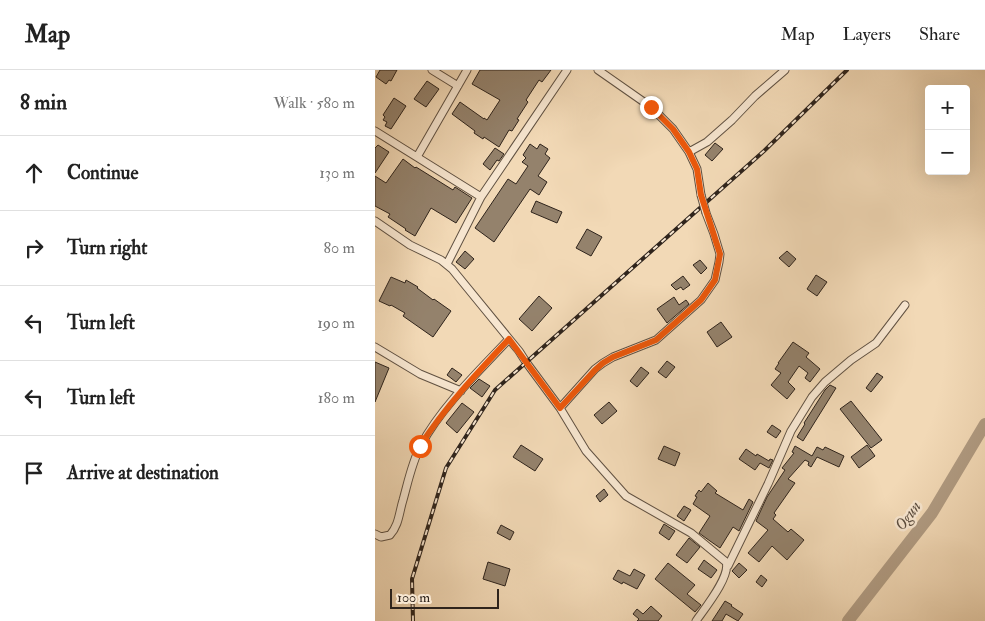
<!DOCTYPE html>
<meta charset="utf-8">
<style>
body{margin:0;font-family:"IM FELL Double Pica",serif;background:#f2f2f2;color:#222}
.controls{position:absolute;right:15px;top:15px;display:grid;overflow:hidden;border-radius:5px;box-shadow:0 5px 20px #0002}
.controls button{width:45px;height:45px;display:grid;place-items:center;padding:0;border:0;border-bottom:1px solid #e0e0e0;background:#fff;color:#222;font:25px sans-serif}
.scale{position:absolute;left:15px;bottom:12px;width:109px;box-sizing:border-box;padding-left:5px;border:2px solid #2f241c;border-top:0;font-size:14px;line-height:18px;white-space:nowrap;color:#2f241c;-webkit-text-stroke:4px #f7e6d0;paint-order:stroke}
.stop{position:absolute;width:15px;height:15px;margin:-11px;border:4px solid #ea580c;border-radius:50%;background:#fff}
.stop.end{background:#ea580c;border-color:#fff;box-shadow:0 1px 5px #0008}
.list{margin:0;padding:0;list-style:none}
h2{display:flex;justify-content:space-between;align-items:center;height:65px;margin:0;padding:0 20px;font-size:21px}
h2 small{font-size:16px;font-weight:400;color:#767676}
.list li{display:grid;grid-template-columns:32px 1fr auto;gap:15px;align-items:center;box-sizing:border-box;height:75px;padding:0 20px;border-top:1px solid #e0e0e0}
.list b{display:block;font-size:19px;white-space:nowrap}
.list em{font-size:16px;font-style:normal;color:#767676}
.icon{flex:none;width:28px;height:28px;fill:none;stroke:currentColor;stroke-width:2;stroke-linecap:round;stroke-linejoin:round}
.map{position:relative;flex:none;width:610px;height:551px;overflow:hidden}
header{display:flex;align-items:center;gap:30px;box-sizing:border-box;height:70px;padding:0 25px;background:#fff;border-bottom:1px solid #e0e0e0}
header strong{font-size:24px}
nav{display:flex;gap:28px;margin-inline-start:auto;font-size:18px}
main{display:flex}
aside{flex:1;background:#fff}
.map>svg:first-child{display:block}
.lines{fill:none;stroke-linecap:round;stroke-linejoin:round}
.river{stroke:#b09b82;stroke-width:12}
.building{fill:#94826c;stroke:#2f241c}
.minor-casing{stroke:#605142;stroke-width:9}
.minor{stroke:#f7e6d0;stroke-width:7}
.rail-casing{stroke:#2f241c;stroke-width:4}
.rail{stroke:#f7e6d0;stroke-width:2;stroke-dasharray:5.5;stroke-linecap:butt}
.minor-bridge-casing{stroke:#605142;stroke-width:9;stroke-linecap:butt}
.minor-bridge{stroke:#f7e6d0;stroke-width:7}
.route{stroke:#ea580c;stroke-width:6}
.labels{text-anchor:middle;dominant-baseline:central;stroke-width:5;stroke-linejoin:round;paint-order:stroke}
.water-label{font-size:16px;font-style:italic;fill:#5c4e40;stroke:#f7e6d0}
</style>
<header>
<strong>Map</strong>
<nav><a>Map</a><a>Layers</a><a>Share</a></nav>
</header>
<main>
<aside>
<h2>8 min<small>Walk · 580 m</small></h2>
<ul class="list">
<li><svg class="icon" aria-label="ahead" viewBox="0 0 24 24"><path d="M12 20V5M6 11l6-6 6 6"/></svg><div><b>Continue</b></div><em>130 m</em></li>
<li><svg class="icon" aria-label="right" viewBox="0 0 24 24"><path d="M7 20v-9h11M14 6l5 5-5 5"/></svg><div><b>Turn right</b></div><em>80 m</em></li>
<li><svg class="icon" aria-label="left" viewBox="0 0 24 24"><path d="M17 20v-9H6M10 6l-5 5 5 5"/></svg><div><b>Turn left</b></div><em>190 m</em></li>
<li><svg class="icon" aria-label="left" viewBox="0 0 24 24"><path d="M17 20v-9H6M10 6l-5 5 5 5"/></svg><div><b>Turn left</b></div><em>180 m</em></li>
<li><svg class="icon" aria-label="arrive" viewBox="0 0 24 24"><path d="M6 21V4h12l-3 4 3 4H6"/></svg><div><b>Arrive at destination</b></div></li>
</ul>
</aside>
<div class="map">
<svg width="610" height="551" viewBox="0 0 610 551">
<rect width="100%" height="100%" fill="#f2d9b6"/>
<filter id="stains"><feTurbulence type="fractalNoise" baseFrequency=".004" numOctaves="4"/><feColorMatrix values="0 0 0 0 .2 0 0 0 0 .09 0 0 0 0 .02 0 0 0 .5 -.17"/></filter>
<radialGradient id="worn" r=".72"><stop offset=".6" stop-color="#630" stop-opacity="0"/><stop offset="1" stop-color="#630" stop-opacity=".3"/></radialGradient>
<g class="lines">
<!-- river -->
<path class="river" d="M 473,551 L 557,443 L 610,354"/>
</g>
<!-- building -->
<path class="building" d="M 5,0 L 22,0 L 16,11 L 14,10 L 11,14 L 1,7 Z
M 105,0 L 176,0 L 167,12 L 164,10 L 151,30 L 153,32 L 142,49 L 144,50 L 137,61 L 134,60 L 124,77 L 109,67 L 108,69 L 99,63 L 100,61 L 77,44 L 85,32 L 109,49 L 109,48 L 112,50 L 125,30 L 97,14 Z
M 52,11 L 64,19 L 51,37 L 39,29 Z
M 19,28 L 31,36 L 16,59 L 10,56 L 12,52 L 8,50 L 10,47 L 8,45 Z
M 340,73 L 348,79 L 337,91 L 330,85 Z
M 155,74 L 162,79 L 165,74 L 173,79 L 170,84 L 175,88 L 163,106 L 172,112 L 164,125 L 155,119 L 119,172 L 100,158 L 133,109 L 141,114 L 153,96 L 147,92 L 151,88 L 148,85 Z
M 3,75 L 14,82 L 0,103 L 0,78 Z
M 120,78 L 129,84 L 124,91 L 122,90 L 115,100 L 108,94 Z
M 28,89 L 40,98 L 41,97 L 78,120 L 80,117 L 97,128 L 81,153 L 56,138 L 40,166 L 30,160 L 31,159 L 13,147 L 15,144 L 0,136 L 0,106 L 11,113 Z
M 161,131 L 187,142 L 182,153 L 156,142 Z
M 212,159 L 227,167 L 216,186 L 201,178 Z
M 90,181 L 99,189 L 90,199 L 81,192 Z
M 412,181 L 421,189 L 414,197 L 404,188 Z
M 325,190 L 332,198 L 326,204 L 318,195 Z
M 441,205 L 452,212 L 442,226 L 432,219 Z
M 308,206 L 315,215 L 308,220 L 306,217 L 301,220 L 296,215 Z
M 16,207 L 30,213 L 31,210 L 43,217 L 42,218 L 58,230 L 59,229 L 76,241 L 58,267 L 28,246 L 30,243 L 16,235 L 15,236 L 4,231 Z
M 164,226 L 177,238 L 157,261 L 144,249 Z
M 299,227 L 304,235 L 311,230 L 314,234 L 292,253 L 282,239 Z
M 346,252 L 357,267 L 342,277 L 332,262 Z
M 418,272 L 434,283 L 431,287 L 445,299 L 435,312 L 430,308 L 433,303 L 424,296 L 413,312 L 420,319 L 412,329 L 396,315 L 406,303 L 400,299 L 404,293 L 403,293 Z
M 292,291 L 300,297 L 291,308 L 283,302 Z
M 0,292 L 14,298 L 0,332 Z
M 266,297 L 274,303 L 262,317 L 255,311 Z
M 77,298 L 87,305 L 81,312 L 72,305 Z
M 502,303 L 508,307 L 496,322 L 491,318 Z
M 104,309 L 115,316 L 107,327 L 95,318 Z
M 455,315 L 461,318 L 428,371 L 422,367 L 430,354 L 429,353 L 450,320 Z
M 476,331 L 507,370 L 496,378 L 465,339 Z
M 234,332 L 242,341 L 227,354 L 219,345 Z
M 87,333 L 99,342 L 82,363 L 71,353 Z
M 397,355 L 406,361 L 401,368 L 392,362 Z
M 146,375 L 168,389 L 160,401 L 138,387 Z
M 492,375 L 500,386 L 484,398 L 476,387 Z
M 289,376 L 305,383 L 300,396 L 283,389 Z
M 420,376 L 437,386 L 442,377 L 448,380 L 450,377 L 469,386 L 464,397 L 442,387 L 436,397 L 433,395 L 434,392 L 430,390 L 413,409 L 420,413 L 399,443 L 401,445 L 398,449 L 413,462 L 416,459 L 429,470 L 412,490 L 397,476 L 384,492 L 373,483 L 393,460 L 381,451 L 392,427 L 410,400 L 407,398 L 419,383 L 417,382 Z
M 371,379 L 381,386 L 382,384 L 394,391 L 395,389 L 398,390 L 394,398 L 385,393 L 380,400 L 364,389 Z
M 333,413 L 342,421 L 340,423 L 368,440 L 374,429 L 378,432 L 364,461 L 358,457 L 345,478 L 335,471 L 324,463 L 335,446 L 318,434 L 322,427 L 320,426 L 324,420 L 326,422 Z
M 229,419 L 233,425 L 225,432 L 221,426 Z
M 309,436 L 316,440 L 309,451 L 302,446 Z
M 289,454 L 300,461 L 294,470 L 284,463 Z
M 126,455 L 139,462 L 135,470 L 122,463 Z
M 314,468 L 325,477 L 312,493 L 301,485 Z
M 329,490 L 342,500 L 336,508 L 323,499 Z
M 113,492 L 135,499 L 130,516 L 108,509 Z
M 293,493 L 320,515 L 312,524 L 326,535 L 320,542 L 280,509 Z
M 364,493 L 372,500 L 364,508 L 357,501 Z
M 259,499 L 270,505 L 262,519 L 248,512 L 247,514 L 238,509 L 243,500 L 255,506 Z
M 386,505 L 392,510 L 387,517 L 381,512 Z
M 350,531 L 357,535 L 356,536 L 368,544 L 363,551 L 351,544 L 347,551 L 337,551 Z
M 276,536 L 287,546 L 283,551 L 262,551 L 264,549 L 258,544 L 262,539 L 268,544 Z"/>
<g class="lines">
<defs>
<path id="minor" d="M 57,0 L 83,16
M 223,0 L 276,37 L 298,59 L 314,82 L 322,99 L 326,125
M 0,61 L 106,127
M 314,82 L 332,72 L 357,50 L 380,26 L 410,0
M 42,87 L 92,0
M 0,151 L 35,175 L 66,190 L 77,199 L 144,281 L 151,292 L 185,338 L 211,381 L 251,426 L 316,463 L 351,492 C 356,506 330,538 321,551
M 72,194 L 106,127 L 192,0
M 0,277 L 45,304 L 86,321
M 185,338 L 220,299 L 228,293 L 238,287 L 281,270 L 326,230 L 340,210 L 344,192 L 345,184 L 339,164 L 331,143
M 0,464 L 6,467 L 15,465 C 24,455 24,443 28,430 C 33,412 37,392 46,375 C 67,336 104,301 134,269
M 353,496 L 393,414 L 416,361 L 437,327 L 450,312 L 476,290 L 501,273 L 530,235"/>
</defs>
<!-- minor casing -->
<use href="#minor" class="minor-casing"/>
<!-- minor -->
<use href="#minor" class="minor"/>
<defs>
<path id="rail" d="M 38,551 L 37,509 L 71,398 L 120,320 L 389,81 L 472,0"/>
</defs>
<!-- rail casing -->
<use href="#rail" class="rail-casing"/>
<!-- rail -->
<use href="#rail" class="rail"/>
<defs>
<path id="minor-bridge" d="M 326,125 L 331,143"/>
</defs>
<!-- minor-bridge casing -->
<use href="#minor-bridge" class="minor-bridge-casing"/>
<!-- minor-bridge -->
<use href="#minor-bridge" class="minor-bridge"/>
</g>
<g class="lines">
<!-- route -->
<path class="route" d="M 45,376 C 70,337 102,303 134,269 L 185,338 L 220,300 L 228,293 L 238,287 L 281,270 L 326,230 L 340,210 L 345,184 L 326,125 L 322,99 L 314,82 L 298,59 L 276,37"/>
</g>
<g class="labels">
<!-- water labels -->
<g class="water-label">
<text transform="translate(533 446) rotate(-53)">Ogun</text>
</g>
</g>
<rect width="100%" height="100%" filter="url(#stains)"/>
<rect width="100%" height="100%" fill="url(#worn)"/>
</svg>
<div class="controls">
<button>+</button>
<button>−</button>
</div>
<div class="scale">100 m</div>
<div class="stop" style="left:45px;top:376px"></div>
<div class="stop end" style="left:276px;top:37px"></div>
</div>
</main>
